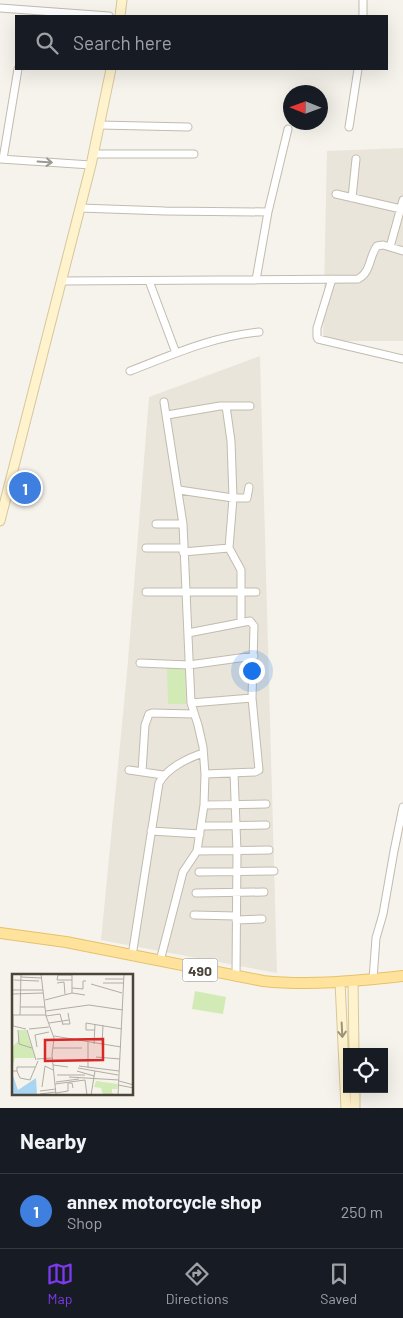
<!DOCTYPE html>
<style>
body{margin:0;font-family:Barlow,sans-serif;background:#20242c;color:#f1f3f6}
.controls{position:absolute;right:15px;bottom:15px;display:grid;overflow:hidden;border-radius:0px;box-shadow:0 5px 20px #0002}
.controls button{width:45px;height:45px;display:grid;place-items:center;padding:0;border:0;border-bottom:1px solid #363941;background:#171b24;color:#f1f3f6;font:25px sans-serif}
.compass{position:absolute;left:283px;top:85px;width:45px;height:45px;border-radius:50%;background:#171b24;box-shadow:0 5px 20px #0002;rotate:271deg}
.you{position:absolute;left:251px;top:670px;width:18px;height:18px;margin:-12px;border:4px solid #fff;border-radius:50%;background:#1a73e8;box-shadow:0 0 0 8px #1a73e833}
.badge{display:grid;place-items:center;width:32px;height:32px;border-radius:50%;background:#7c3aed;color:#fff;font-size:16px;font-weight:700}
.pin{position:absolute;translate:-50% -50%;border:2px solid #fff;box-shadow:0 1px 5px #0006}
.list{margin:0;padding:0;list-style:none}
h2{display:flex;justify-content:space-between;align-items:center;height:65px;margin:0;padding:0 20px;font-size:21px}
h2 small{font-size:16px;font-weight:400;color:#9ea1a6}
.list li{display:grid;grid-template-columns:32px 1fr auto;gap:15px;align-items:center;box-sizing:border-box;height:75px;padding:0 20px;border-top:1px solid #363941}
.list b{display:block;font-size:19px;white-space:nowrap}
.list p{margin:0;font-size:16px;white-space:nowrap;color:#9ea1a6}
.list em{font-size:16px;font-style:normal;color:#9ea1a6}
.icon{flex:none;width:28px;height:28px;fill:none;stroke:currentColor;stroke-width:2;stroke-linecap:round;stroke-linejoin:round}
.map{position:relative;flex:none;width:403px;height:1108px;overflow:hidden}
.search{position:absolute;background:#171b24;box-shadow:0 5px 20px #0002;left:15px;right:15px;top:15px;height:55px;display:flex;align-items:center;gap:12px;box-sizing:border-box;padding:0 18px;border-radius:0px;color:#9ea1a6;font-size:19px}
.sheet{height:140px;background:#171b24}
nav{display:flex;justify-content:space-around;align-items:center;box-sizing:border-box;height:70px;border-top:1px solid #363941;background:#171b24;font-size:14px;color:#9ea1a6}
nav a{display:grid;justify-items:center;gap:2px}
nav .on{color:#7c3aed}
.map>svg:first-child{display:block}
.residential{fill:#eae5da}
.green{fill:#d2eab5}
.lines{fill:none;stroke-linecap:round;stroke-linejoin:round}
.street-casing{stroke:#c2bbae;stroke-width:9}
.secondary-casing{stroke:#d6c79b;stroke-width:11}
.primary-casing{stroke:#e6c16a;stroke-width:12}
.street{stroke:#fff;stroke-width:7}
.secondary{stroke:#fff3cd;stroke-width:9}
.primary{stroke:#ffe39c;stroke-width:10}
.oneway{stroke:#9c9892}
.oneway2{stroke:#9c937c}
.labels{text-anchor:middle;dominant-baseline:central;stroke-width:4;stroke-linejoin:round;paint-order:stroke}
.shield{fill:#fff;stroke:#817c74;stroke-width:1}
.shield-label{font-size:14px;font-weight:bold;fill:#4b4439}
.inset-road{fill:none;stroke:#b2ada4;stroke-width:1}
.view{fill:#d62828;fill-opacity:0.15;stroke:#d62828;stroke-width:2.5}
.inset-edge{fill:none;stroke:#4b4439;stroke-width:2.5}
</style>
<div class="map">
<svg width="403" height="1108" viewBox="0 0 403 1108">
<rect width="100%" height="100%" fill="#f6f3ec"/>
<!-- residential -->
<path class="residential" d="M 403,148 L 403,341 L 323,341 L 327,151 Z
M 260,356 L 277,973 L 101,940 L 127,673 L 149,397 Z"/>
<!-- green -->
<path class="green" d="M 167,667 L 185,667 L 186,704 L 168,704 Z
M 195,991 L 226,997 L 223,1014 L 192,1009 Z"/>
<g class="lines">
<defs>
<path id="street" d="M 0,8 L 109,16
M 363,16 L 363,0
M 99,125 L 188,127
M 349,127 L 358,69
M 93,154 L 194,154
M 0,159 L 91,165
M 3,159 L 18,69
M 336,194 L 401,209
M 352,198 L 356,159
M 80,208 L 165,211 L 268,212
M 390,247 L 403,200
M 332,279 L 317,328 L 317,337 L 318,339 L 403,359
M 256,280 L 268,212 L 288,129
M 62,281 L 358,279 C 371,273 369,256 377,246 L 383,245 L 403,251
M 149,281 L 176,353
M 130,371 C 174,354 211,337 259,332
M 226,406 L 231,441 L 233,498 L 229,548 L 241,570 L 241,622
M 167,415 L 220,406 L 250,406
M 179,490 L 233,498 L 247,498 L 249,487
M 156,524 L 183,524
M 146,548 L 183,548
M 183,552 L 229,548
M 146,592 L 256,592
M 188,633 L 250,621 L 254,626 L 252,698 L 259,770 L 255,772 L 205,774
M 140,663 L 189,665 L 254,656
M 191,703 L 252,698
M 129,770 L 163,775
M 142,772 L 145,725 L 149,714 L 152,713 L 194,714
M 234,773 L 237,851 L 236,977
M 204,805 L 266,804
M 201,826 L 266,825
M 151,831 L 200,834
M 197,851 L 269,850
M 199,872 L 274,871
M 196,893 L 264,892
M 194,915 L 236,916
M 236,920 L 262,919
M 132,956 L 159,783 C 167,768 188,758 203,753
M 160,961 L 183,872 L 197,851 L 204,805 L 205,774 L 203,747 L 198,725 L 191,703 L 183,524 L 164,402
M 373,979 L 376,938 L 383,914 L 394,851 L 403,807"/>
<path id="secondary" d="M 120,16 L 122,0
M 0,521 L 91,165 L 111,69
M 353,981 L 354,1052
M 340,982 L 346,1108
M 355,1089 L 355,1108"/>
<path id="primary" d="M 0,933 L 66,942 L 263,981 C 310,986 357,981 403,976"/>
</defs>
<!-- street casing -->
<use href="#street" class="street-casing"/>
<!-- secondary casing -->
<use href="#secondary" class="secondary-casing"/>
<!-- primary casing -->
<use href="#primary" class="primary-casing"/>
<!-- street -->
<use href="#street" class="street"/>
<!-- secondary -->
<use href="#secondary" class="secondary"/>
<!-- primary -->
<use href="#primary" class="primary"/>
</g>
<!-- one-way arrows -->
<defs><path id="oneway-shaft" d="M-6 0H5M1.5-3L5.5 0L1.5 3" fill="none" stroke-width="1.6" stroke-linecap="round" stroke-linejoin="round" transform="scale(1.25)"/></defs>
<use class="oneway" href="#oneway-shaft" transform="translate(45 162) rotate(4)"/>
<use class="oneway2" href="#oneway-shaft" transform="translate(342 1030) rotate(87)"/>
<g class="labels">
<!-- shield labels -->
<rect class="shield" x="182.5" y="958.5" width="35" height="23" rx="4"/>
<g class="shield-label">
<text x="200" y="970">490</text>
</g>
</g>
<!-- overview -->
<g transform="translate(12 974)">
<rect width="121" height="121" fill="#f6f3ec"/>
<path d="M 7,56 L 14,56 L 23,84 L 3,84 L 0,95 L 0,73 L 6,67 ZM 84,107 L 106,110 L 105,115 L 100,115 L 100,119 L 105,121 L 91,121 L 89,114 L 82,113 Z" fill="#d2eab5"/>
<path d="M 0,99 L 6,116 L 24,104 L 25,121 L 0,121 Z" fill="#a9d4f2"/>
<path class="inset-road" d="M 29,0 L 34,42 L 42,64 L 40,81 L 44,121M 60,1 L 46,1 L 45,6 L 60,6M 9,3 L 29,4M 93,5 L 112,5M 2,6 L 27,7M 45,9 L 52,8 L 53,20M 91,9 L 112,9M 79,10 L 110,19M 60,14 L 71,15 L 71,7 L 74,7M 0,16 L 31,16M 60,19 L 60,0M 0,20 L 31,19M 33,26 L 60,19 L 73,21M 8,33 L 33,33M 34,37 L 77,31 L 111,36M 0,41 L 34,41M 1,41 L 1,52 L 14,55M 8,41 L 9,0M 34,42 L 48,40 L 51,51M 37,49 L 57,46M 51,50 L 58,50 L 56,39M 17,55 L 37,53M 6,56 L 7,70 L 20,74M 15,56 L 24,86M 83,56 L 74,56 L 74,49 L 110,55M 42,62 L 109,73M 82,70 L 83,50M 90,71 L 91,51M 25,73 L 23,61 L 37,58M 41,74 L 70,74M 84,83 L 108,85M 25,85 L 40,84M 41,91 L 56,93M 67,92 L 107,97M 66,94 L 106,101M 76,94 L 76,68M 0,97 L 5,97 L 8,104 L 18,106 L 26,87M 5,97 L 5,93 L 23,93M 65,97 L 82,102M 45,101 L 73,101M 57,103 L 107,106M 107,107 L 122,111M 44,108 L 67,105M 43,110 L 73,106 L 75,121M 106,111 L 122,114M 30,113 L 33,92 L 41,96M 28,117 L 44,115M 44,119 L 56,117 L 56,109 L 60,109 L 61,114M 28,120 L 44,118M 79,121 L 83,97M 106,121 L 112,0"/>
<path class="view" d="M 91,65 L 91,86 L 33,87 L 33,66 Z"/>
<rect width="121" height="121" class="inset-edge"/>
</g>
</svg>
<div class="controls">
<button><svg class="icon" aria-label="locate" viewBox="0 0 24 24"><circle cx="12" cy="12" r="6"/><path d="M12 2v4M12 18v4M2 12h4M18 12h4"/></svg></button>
</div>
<svg class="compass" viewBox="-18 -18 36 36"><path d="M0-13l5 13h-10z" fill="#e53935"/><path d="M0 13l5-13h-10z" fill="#9ea1a6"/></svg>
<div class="you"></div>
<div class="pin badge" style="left:25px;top:488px;background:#3f7fe0">1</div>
<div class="search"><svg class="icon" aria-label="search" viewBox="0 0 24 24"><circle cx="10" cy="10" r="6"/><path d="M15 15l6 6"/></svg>Search here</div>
</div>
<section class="sheet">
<h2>Nearby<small></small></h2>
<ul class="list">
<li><span class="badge" style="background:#3f7fe0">1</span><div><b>annex motorcycle shop</b><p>Shop</p></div><em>250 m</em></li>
</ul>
</section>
<nav>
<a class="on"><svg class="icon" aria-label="map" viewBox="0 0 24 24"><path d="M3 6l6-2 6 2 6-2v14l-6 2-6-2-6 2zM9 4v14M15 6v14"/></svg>Map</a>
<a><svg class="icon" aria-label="directions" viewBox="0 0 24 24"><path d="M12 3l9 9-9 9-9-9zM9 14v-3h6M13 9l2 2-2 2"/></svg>Directions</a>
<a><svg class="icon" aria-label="saved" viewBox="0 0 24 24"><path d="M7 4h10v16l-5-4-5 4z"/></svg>Saved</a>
</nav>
